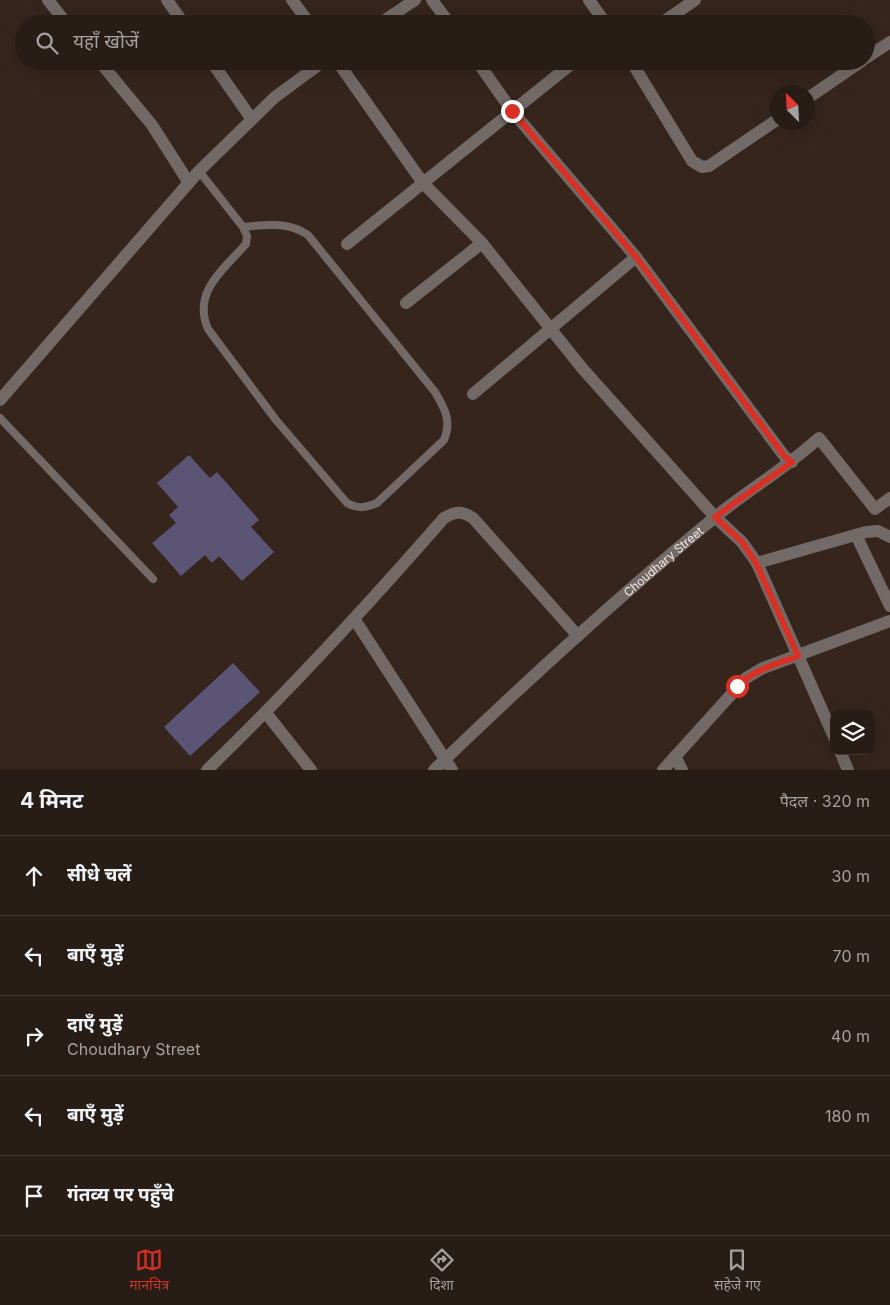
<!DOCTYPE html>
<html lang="hi">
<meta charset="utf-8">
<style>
body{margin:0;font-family:Inter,"Noto Sans Devanagari",sans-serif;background:#342923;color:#f1f3f6}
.controls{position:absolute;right:15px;bottom:15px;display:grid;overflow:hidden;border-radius:10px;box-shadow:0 5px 20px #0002}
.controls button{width:45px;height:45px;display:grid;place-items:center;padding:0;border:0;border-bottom:1px solid #443a35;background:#281c16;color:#f1f3f6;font:25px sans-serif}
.compass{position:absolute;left:770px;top:85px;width:45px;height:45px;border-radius:50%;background:#281c16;box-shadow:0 5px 20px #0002;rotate:336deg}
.stop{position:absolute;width:15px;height:15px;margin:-11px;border:4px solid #d93025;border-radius:50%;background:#fff}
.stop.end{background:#d93025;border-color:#fff;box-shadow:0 1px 5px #0008}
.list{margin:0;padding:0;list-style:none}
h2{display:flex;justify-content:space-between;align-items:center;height:65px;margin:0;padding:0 20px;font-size:21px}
h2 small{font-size:16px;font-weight:400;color:#a5a1a1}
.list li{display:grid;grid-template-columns:32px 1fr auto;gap:15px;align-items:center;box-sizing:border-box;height:80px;padding:0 20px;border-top:1px solid #443a35}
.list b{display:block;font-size:19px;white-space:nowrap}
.list p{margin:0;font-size:16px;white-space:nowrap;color:#a5a1a1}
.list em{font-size:16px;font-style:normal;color:#a5a1a1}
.icon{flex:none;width:28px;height:28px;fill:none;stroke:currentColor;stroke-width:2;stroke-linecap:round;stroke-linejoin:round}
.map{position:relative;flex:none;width:890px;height:770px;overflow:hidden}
.search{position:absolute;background:#281c16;box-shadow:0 5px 20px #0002;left:15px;right:15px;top:15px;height:55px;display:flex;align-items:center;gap:12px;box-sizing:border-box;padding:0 18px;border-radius:28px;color:#a5a1a1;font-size:19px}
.sheet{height:465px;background:#281c16}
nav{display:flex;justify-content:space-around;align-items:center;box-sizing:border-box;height:70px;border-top:1px solid #443a35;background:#281c16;font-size:14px;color:#a5a1a1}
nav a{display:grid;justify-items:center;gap:2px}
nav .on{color:#d93025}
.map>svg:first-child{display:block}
.building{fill:#5c5475}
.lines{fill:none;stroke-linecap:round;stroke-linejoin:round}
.service{stroke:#736a67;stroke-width:8}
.minor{stroke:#736a67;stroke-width:12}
.route{stroke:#d93025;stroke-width:6}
.labels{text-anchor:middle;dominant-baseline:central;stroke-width:4;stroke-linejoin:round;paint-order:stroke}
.street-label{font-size:12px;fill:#f1e6e0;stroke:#35251d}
</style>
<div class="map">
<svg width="890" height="770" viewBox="0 0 890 770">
<rect width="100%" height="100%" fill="#35251d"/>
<!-- building -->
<path class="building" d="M 189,455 L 210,478 L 217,472 L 259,520 L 251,527 L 274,552 L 242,581 L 219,556 L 212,563 L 205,555 L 181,576 L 152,543 L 176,523 L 169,515 L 178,507 L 157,483 Z
M 233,663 L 260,692 L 190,756 L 164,727 Z"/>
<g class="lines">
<!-- service -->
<path class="service" d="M 199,171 L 243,227 L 247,236 L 246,244 C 223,270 192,292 208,329 L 276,420 L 347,503 C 358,509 365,508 377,503 L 444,440 C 452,421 445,409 435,392 L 308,235 C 287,221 267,225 243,227
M 0,418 L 153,579"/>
<!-- minor -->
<g class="minor">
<path d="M 48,0 L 67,24"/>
<path d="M 167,0 L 184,24"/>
<path d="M 292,0 L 310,24"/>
<path d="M 432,0 L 450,24"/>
<path d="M 589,0 L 606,24"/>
<path d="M 379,24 L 415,0"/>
<path d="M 660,24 L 695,0"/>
<path d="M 866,58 L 890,42"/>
<path d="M 99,61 L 152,125 L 189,183"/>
<path d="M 211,61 L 251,118"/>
<path d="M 337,61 L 423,183 L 482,243 L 582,368 L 715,517 L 742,542 L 757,563 L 834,737"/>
<path d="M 477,61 L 512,111 L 636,257 L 785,457 L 792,462"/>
<path d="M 631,61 L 692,161 L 702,167 L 709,166 L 778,119"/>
<path d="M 808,98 L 862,61"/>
<path d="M 347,244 L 575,61"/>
<path d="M 406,303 L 482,243"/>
<path d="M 473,394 L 636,257"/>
<path d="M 0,400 L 199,171 L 275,97 L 324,61"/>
<path d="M 856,535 L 890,606"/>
<path d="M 757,563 L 866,532 L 878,531 L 890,537"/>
<path d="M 355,620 L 452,770"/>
<path d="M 266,713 L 311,770"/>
<path d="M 840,751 L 848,770"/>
<path d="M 675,756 L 682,770"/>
<path d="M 207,770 C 290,690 368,605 444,518 C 456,511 462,511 473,518 L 578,636"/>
<path id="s1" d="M 434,770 C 524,683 617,598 714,518 C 748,490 785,469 819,438 L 875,509 L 890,498"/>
<path d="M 663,770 L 746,678 L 763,668 L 890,621"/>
</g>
</g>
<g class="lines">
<!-- route -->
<path class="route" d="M 512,111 L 636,257 L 785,457 L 792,462 L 715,517 L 742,542 L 756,563 L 798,656 C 776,664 754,670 737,686"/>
</g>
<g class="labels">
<!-- street labels -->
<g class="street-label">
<text stroke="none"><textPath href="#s1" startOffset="310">Choudhary Street</textPath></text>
</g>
</g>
</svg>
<div class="controls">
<button><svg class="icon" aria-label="layers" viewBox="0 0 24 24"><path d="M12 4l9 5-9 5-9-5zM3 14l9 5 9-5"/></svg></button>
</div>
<svg class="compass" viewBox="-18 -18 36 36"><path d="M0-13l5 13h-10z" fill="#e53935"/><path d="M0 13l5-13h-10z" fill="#a5a1a1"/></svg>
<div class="stop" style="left:737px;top:686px"></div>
<div class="stop end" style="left:512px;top:111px"></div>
<div class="search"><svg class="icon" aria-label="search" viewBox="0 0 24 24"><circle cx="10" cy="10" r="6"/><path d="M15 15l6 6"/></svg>यहाँ खोजें</div>
</div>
<section class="sheet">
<h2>4 मिनट<small>पैदल · 320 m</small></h2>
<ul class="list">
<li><svg class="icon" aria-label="ahead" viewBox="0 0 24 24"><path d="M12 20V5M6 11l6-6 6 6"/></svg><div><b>सीधे चलें</b></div><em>30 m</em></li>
<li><svg class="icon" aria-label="left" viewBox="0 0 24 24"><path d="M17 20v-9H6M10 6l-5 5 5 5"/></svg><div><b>बाएँ मुड़ें</b></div><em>70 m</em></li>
<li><svg class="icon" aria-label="right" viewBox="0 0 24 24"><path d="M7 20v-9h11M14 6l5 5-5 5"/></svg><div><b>दाएँ मुड़ें</b><p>Choudhary Street</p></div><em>40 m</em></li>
<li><svg class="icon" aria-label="left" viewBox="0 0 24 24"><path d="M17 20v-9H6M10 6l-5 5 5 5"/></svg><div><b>बाएँ मुड़ें</b></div><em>180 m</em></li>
<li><svg class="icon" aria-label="arrive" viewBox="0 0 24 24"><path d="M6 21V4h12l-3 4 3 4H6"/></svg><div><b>गंतव्य पर पहुँचे</b></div></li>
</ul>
</section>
<nav>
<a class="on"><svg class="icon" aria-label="map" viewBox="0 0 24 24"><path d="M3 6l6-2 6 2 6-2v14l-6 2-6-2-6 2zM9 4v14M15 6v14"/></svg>मानचित्र</a>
<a><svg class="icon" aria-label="directions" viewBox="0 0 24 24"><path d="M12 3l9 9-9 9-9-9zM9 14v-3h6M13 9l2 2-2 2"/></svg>दिशा</a>
<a><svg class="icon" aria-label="saved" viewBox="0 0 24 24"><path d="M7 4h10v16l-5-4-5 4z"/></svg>सहेजे गए</a>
</nav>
